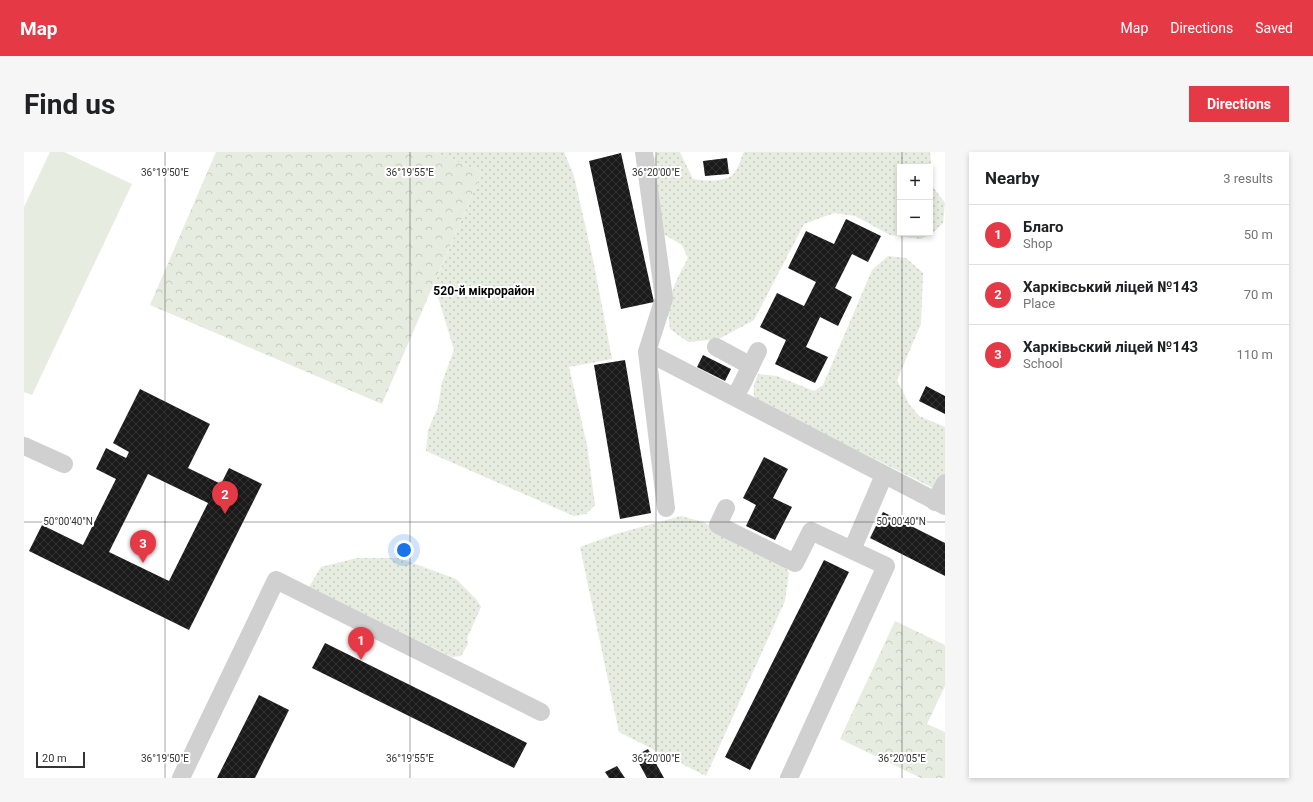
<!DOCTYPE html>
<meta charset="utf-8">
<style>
body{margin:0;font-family:Roboto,sans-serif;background:#f6f6f6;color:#202124}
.controls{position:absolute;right:12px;top:12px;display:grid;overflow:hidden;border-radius:0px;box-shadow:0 2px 6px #0003}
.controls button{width:36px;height:36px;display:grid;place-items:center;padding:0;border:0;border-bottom:1px solid #e0e0e0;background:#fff;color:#202124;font:20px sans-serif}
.scale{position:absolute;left:12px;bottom:10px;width:49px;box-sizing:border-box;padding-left:4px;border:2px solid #333;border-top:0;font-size:11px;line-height:14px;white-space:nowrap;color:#333;-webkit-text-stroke:3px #fff;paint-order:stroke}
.you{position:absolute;left:380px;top:398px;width:14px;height:14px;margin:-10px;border:3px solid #fff;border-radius:50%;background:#1a73e8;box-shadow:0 0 0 6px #1a73e833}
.badge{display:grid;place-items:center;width:26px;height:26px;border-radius:50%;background:#e63946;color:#fff;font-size:13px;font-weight:700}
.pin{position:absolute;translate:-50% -33px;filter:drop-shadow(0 1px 2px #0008)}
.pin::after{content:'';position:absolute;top:21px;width:14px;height:12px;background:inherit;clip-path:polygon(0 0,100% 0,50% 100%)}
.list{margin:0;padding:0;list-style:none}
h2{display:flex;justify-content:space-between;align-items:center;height:52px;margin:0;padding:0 16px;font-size:17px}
h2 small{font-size:13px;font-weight:400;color:#757577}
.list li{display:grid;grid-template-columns:26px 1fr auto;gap:12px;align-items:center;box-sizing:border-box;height:60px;padding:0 16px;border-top:1px solid #e0e0e0}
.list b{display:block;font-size:15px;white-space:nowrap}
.list p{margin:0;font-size:13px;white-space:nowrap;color:#757577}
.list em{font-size:13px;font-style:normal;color:#757577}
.map{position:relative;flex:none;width:921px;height:626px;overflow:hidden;border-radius:0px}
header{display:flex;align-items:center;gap:24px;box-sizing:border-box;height:56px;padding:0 20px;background:#e63946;color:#fff}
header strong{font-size:19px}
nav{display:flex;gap:22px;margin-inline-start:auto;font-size:14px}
.intro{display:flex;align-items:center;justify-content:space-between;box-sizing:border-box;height:96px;padding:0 24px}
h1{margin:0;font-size:28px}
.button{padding:10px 18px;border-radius:0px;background:#e63946;color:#fff;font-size:14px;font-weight:700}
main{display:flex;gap:24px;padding:0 24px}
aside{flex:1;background:#fff;border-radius:0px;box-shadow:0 2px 6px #0003}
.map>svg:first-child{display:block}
.grass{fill:#e6ecdf}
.park{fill:url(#park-crowns)}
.garden{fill:url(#garden-dots);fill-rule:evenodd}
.building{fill:url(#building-cross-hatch);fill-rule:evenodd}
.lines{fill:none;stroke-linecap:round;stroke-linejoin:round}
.minor{stroke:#d0d0d0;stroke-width:18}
.ticks{fill:none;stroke:#333;stroke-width:1;stroke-opacity:0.45}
.labels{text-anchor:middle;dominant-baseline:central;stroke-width:4;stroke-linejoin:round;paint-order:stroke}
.quarter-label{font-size:12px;font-weight:bold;fill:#000;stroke:#fff}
.ticks-label{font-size:10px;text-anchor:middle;fill:#333;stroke:#fff;stroke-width:4;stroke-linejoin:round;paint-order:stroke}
</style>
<header>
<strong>Map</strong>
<nav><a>Map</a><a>Directions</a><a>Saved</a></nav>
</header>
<div class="intro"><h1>Find us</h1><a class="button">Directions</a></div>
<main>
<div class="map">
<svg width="921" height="626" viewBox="0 0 921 626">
<defs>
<pattern id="park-crowns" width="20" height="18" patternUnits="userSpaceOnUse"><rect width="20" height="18" fill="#e6ecdf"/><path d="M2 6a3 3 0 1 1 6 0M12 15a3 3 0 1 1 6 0" fill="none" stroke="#c6cbc0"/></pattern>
<pattern id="garden-dots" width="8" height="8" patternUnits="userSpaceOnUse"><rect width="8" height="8" fill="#e6ecdf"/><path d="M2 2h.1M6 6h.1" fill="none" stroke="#c6cbc0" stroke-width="1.8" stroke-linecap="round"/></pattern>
<pattern id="building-cross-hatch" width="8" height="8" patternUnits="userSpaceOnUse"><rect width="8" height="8" fill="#1a1a1a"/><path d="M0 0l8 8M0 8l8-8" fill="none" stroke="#333"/></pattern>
</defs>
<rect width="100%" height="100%" fill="#fff"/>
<!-- grass -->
<path class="grass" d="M 26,0 L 40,0 L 108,32 L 8,243 L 0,240 L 0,55 Z"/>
<!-- park -->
<path class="park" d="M 192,0 L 411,0 L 458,20 L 358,252 L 126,153 Z
M 871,469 L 921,493 L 921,534 L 903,572 L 921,580 L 921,626 L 897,626 L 816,587 Z"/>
<!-- garden -->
<path class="garden" d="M 411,0 L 540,0 L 550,24 L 570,112 L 588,207 L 545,215 L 563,293 L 571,353 L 562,362 L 550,364 L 402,299 L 404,278 L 414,255 L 418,230 L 430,198 L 410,132 L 458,20 Z
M 633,0 L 656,0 L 669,27 C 680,29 704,31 711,20 C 715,14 717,6 720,0 L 906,0 L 909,35 L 921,51 L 919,71 L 910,80 L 897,87 L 866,83 L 831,64 L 810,61 L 780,72 L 730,168 L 695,187 L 664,190 L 646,177 L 643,152 L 653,127 L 664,106 L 658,93 L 636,80 L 627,15 ZM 876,15 L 906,15 L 906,81 L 876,81 Z
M 864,104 L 882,106 L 899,121 L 897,172 L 873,228 L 885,252 L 895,264 L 921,275 L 921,342 L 849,306 L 733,250 C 727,241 730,232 734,222 L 753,224 L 790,239 L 799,233 L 848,118 Z
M 657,364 L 679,370 L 757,409 L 765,421 L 761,449 L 682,624 L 595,580 L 556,395 L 592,382 Z
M 333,406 L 375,406 L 432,427 L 453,448 L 457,455 L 443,486 L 444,492 L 437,504 L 428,505 L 285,435 L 297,415 Z"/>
<!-- building -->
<path class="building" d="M 597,1 L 630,150 L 597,157 L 565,9 Z
M 703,6 L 705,22 L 681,24 L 679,9 Z
M 822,67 L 857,84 L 844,110 L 828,102 L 811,136 L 828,145 L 814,174 L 796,165 L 782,195 L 804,205 L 791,231 L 751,212 L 762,188 L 736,175 L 753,141 L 780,154 L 792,130 L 764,116 L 782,79 L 810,92 Z
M 679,203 L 707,217 L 701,229 L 673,215 Z
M 601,208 L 627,361 L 596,367 L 570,213 Z
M 902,234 L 921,244 L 921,262 L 895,249 Z
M 116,237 L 186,272 L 164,316 L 197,332 L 205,316 L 238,332 L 165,478 L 5,399 L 18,373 L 59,393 L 92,327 L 72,317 L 82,296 L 102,306 L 105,300 L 89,291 ZM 124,322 L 184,351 L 145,429 L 85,400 Z
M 740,305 L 764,317 L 749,346 L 768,355 L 751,388 L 722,374 L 732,353 L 719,346 Z
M 859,360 L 921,391 L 921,424 L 846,386 Z
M 800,408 L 825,420 L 726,618 L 701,605 Z
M 301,491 L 503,591 L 490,616 L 288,516 Z
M 235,543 L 265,558 L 231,626 L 193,626 Z
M 624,597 L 640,626 L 623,626 L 611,604 Z
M 593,614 L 601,626 L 585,626 L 581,620 Z"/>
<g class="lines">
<!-- minor -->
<path class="minor" d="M 620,0 L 640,146 L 623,200 L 642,356
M 692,195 L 727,214
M 623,200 L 921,354
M 710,245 L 717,234 L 734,199
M 0,294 L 40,312
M 911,350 L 921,331
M 702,356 L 694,373 L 771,411 L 787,379 L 862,414 L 765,626
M 828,398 L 860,323
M 157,626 L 252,428 L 517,560"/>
</g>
<!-- ticks -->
<path class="ticks" d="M 141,0 L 141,626M 386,0 L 386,626M 632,0 L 632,626M 878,0 L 878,15M 878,81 L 878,626M 0,370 L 921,370"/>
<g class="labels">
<!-- quarter labels -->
<g class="quarter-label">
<text x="460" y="139">520-й мікрорайон</text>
</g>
</g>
<g class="ticks-label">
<text x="141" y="24">36°19'50"E</text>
<text x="386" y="24">36°19'55"E</text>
<text x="632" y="24">36°20'00"E</text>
<text x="44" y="373">50°00'40"N</text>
<text x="877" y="373">50°00'40"N</text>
<text x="141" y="610">36°19'50"E</text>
<text x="386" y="610">36°19'55"E</text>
<text x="632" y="610">36°20'00"E</text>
<text x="878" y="610">36°20'05"E</text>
</g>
</svg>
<div class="controls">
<button>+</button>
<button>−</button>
</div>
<div class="scale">20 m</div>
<div class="you"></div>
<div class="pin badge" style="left:337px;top:508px">1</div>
<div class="pin badge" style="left:201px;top:362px">2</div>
<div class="pin badge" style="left:119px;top:411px">3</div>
</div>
<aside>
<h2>Nearby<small>3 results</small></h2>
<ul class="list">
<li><span class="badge">1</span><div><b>Благо</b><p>Shop</p></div><em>50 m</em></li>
<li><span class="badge">2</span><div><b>Харківський ліцей №143</b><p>Place</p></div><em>70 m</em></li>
<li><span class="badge">3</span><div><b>Харківьский ліцей №143</b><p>School</p></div><em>110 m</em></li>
</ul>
</aside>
</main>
